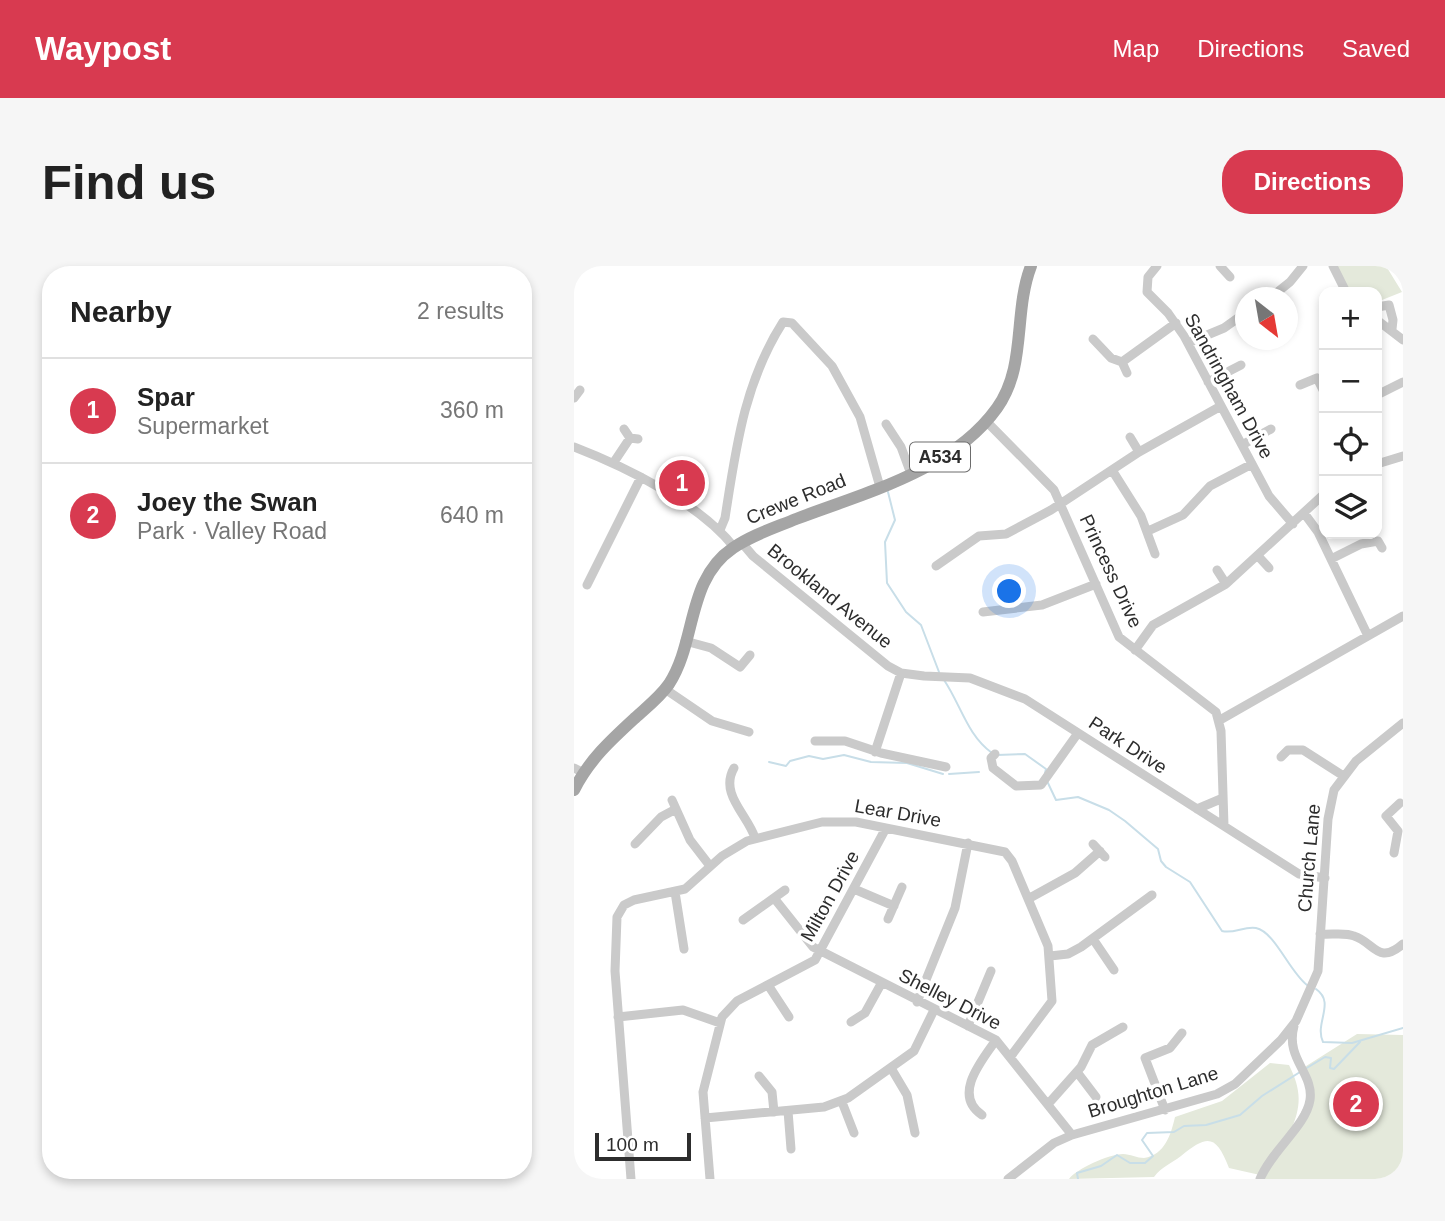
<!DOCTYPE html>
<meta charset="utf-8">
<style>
body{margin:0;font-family:Arial,sans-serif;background:#f6f6f6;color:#222}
.controls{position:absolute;right:21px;top:21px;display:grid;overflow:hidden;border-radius:14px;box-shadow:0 4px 10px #0003}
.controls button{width:63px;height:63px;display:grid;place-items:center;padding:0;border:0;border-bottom:2px solid #e0e0e0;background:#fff;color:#222;font:35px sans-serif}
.compass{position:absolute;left:661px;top:21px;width:63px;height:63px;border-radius:50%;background:#fff;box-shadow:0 4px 10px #0003;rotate:149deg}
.scale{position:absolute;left:21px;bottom:18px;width:96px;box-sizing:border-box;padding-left:7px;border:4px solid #2d2d2d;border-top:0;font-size:19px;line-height:24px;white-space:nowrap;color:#2d2d2d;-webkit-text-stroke:5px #fff;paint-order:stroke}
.you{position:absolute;left:436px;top:326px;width:24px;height:24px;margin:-18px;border:5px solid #fff;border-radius:50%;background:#1a73e8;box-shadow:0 0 0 10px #1a73e833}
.badge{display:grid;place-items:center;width:46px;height:46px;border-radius:50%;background:#d83a50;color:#fff;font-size:23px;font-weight:700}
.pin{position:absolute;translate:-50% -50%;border:4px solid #fff;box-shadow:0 2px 7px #0006}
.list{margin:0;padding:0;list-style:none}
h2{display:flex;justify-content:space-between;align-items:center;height:91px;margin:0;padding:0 28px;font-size:30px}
h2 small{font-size:23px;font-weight:400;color:#767676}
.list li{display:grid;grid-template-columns:46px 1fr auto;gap:21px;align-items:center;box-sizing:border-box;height:105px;padding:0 28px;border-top:2px solid #e0e0e0}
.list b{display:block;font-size:26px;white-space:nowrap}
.list p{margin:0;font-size:23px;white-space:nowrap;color:#767676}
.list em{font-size:23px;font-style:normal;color:#767676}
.icon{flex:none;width:38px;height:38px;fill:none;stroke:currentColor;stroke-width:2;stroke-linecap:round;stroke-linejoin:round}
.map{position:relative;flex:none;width:829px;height:913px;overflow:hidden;border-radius:28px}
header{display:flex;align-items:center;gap:42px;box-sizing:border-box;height:98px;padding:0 35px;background:#d83a50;color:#fff}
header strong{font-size:33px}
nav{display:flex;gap:38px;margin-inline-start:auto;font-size:24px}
.intro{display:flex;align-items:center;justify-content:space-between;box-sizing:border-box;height:168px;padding:0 42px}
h1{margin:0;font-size:49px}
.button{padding:18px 32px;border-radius:28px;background:#d83a50;color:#fff;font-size:24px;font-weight:700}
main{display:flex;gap:42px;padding:0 42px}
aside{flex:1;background:#fff;border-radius:28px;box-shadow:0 4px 10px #0003}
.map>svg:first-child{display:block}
.green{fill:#e4e9db}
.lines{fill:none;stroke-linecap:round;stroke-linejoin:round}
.stream{stroke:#c8dee8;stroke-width:2}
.minor{stroke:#cacaca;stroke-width:9}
.major{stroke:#a5a5a5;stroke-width:12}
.labels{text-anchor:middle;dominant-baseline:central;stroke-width:7;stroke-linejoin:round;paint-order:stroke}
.shield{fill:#fff;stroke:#6c6c6c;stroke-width:2}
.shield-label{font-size:18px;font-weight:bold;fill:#2d2d2d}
.street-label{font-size:19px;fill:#2d2d2d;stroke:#fff}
</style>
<header>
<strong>Waypost</strong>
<nav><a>Map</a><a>Directions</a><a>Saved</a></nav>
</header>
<div class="intro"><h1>Find us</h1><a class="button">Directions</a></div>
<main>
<aside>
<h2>Nearby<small>2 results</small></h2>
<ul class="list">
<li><span class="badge">1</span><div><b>Spar</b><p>Supermarket</p></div><em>360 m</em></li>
<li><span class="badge">2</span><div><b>Joey the Swan</b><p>Park · Valley Road</p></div><em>640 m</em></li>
</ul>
</aside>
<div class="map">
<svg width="829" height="913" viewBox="0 0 829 913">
<rect width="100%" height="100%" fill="#fff"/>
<!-- green -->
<path class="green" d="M 763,0 L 812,0 L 828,26 L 803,36 L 803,26 L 775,26 Z
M 783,768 L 829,769 L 829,913 L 686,913 L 686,909 L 655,902 C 642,869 634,868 607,890 C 597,898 588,900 580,911 L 495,913 C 502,903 535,888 549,888 C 556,888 563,892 570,892 C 591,889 597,868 601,851 L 648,835 L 696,797 L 715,799 C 727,823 728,839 717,864 L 736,831 L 729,802 Z"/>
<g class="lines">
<!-- stream -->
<path class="stream" d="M 314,226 L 321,254 L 311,276 L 313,317 L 332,346 L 347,359 L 365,406
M 370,414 C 387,439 393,469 418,487
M 423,489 L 451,488 L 472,503 L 471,507
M 195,496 L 212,500 L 216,495 L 235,490 L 249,493 L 270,489 L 297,496 L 333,497 L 369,508
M 375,508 L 405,506
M 473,515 L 482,534 L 504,531 L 535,544 L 551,555 L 584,583 L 587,595 L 592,601 L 616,616 L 648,665 C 660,668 670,660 682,662 C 701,666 715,705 733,719
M 742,723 C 762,737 740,757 749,776 L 778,777 L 829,762
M 731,803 L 751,791 L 757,792 L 756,802 L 760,803 L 786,776
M 504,913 L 503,907 L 527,900 L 543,889 L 556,897 L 571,897 L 579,890 L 568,874 L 573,867 L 600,866 L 610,860 L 632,859 L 666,849 L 688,830 L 726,806"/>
<!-- minor -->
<path class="minor" d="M 583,0 L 574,11 L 573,26 L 594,47 L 610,70 L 695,230 L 719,258
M 646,0 L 656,11
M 759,0 L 772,26
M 696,32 L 716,16 L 729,0
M 803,41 L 815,39 L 819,54 L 818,63
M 803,54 L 829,74
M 519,73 L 537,92 L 548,96 L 602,57
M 614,77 L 650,62 L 671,47
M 548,96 L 553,107
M 634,116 L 667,99
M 726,119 L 743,112 L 750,126
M 803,129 L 829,116
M 0,132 L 6,124
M 412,155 L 480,224 L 545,371 L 642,446 L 647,465 L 650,560
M 312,158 L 327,181 L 337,208
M 50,163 L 56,172 L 64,173
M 556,171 L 565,186
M 668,179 L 697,163
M 0,181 C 52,201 125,237 160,281
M 40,196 L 56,172
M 803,198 L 829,190
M 538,204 L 567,250 L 581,288
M 730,247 L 744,266 L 794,370
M 146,264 L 151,252 C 162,182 170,117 209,56 L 218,57 L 258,100 L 286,151 L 306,221
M 574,265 L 609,249 L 636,220 L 678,198
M 168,277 L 179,290 L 314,400 L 327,407 L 350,410 L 396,412 L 451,433 L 725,608 L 751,612
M 684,290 L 695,302
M 757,293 L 787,278 L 804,275 L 808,282
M 362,300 L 405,270 L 432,268 L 477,244 L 565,186 L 647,140
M 643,304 L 652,318
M 13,319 L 67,211
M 409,346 L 468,339 L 522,318
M 111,375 L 137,382 L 166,401 L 176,389
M 561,384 L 579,359 L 652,318 L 750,228
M 91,423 L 138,455 L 175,466
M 646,454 L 829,350
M 241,475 L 271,475 L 307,487 L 372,501
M 301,486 L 327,407
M 421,488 L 417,492 L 419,502 L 442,520 L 467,519 L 504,467
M 707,491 L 714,484 L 729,484 L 768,509
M 0,502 L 10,507
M 160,502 C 145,528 174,549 181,572
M 98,534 L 116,574 L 136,600
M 623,543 L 649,532
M 61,578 L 87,551 L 102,543
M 519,578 L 531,591
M 820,587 L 824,565 L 812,550 L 826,537
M 280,623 L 320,640
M 101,626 L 110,683
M 200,632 L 239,681 L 422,774 L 498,869
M 454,633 L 501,607 L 526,585
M 314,653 L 328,621
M 169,654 L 211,624
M 746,668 C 757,669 771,666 780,670 C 800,676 804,700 829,678
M 519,673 L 540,704
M 476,690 L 494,688 L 507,681 L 578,629
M 194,719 L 215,751
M 343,736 L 381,642 L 394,577
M 44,751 L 109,744 L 146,757
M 277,756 L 291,747 L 307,718
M 394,760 L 417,705
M 317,802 L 333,829 L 341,867
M 503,806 L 522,831
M 185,810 L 198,826 L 200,846
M 268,836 L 280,867
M 475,837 L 507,801 L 518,779 L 549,761
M 591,844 L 571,792 L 596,782 L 608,767
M 214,845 L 217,883
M 408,849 C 378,829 408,794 422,774
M 131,852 L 250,841 L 274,832 L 340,785 L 360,744
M 57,913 L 41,705 L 43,651 L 50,639 L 60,634 L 111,623 L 148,590 L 173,575 L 248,556 L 282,556 L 431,586 L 438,595 L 474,680 L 478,735 L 437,790
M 136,913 L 129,826 L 148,751 L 163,735 L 241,694 L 312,562
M 434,913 L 480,877 L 498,869 L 643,828 L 661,818 L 707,774 L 722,755 L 744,705 L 754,553 L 760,524 L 782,495 L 829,457
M 686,913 C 698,884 732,860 736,834 C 740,807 711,793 720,760"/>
<!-- major -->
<path class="major" d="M 0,524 C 15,494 37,474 61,452 C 73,441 86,431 95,418 C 123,375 112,314 159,282 C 178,269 200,262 222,253 C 290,227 378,205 423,142 C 453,100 439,47 457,0"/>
</g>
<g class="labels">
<!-- shield labels -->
<rect class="shield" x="336" y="176.5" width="60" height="29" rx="5"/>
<g class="shield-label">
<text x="366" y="191">A534</text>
</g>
<!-- street labels -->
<g class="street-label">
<text transform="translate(655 120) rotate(61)">Sandringham Drive</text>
<text transform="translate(222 233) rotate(-22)">Crewe Road</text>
<text transform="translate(537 305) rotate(65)">Princess Drive</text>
<text transform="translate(256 330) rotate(39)">Brookland Avenue</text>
<text transform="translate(554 479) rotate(33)">Park Drive</text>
<text transform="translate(324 547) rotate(10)">Lear Drive</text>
<text transform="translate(735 592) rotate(-85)">Church Lane</text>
<text transform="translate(256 630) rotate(-61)">Milton Drive</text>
<text transform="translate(376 733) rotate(27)">Shelley Drive</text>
<text transform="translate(579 826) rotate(-17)">Broughton Lane</text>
</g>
</g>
</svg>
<div class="controls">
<button>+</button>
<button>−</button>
<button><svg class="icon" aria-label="locate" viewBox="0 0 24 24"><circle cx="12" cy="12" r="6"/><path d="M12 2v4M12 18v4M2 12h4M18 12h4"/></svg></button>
<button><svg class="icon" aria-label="layers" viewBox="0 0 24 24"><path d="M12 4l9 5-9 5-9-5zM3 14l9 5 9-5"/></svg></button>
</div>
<svg class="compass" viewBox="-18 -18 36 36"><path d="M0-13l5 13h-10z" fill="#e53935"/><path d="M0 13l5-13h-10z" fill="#767676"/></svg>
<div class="scale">100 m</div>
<div class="you"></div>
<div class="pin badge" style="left:108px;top:217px">1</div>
<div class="pin badge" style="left:782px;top:838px">2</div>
</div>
</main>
